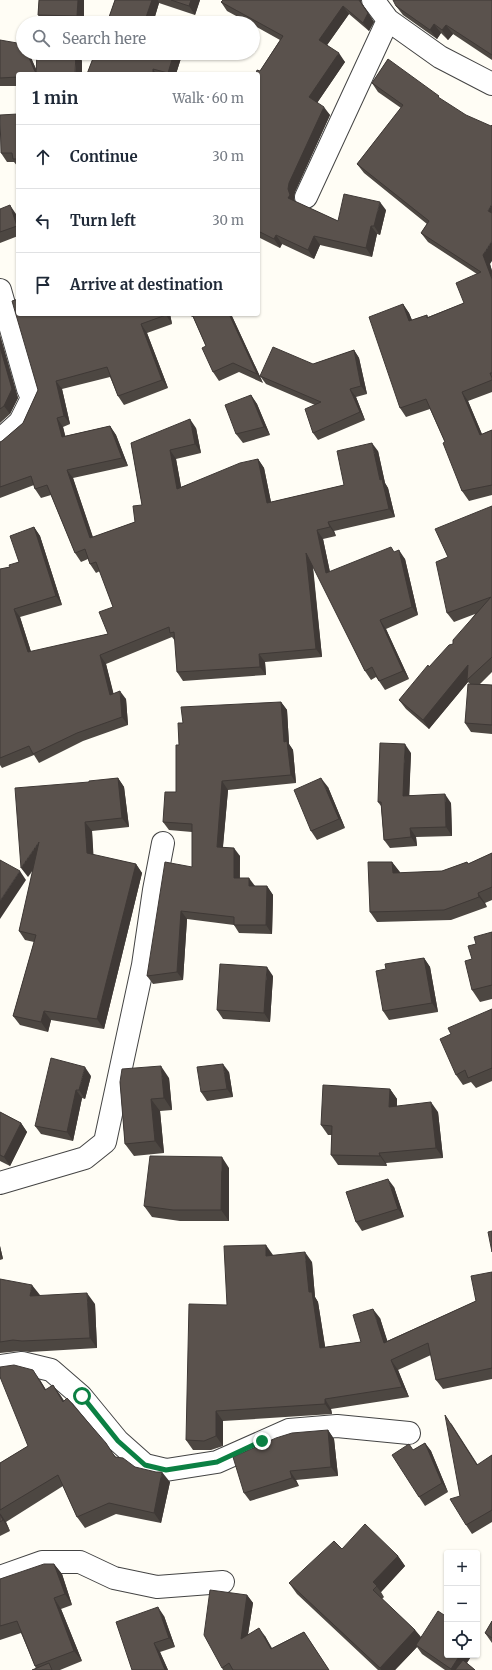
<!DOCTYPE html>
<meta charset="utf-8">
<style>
body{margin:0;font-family:Merriweather,serif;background:#f2f2f3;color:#1f2937}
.controls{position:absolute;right:12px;bottom:12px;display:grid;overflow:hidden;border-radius:4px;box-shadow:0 1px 3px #0004}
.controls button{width:36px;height:36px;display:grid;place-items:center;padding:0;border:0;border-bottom:1px solid #e0e1e3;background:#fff;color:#1f2937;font:20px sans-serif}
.stop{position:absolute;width:12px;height:12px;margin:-9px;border:3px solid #0b8043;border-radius:50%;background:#fff}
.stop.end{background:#0b8043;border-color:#fff;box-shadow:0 1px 4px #0008}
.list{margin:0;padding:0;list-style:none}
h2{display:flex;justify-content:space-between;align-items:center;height:52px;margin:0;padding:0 16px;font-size:17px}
h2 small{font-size:13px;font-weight:400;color:#747a83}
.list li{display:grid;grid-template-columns:26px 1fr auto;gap:12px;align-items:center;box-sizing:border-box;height:64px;padding:0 16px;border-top:1px solid #e0e1e3}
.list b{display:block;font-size:15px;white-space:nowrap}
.list em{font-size:13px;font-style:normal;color:#747a83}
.icon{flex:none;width:22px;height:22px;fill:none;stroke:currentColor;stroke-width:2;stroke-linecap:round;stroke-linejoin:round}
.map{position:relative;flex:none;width:492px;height:1670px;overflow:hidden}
.search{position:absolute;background:#fff;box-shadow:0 1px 3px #0004;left:16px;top:16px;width:244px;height:44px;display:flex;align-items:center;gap:10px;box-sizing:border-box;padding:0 14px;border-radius:22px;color:#747a83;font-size:15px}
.panel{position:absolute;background:#fff;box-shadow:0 1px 3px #0004;left:16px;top:72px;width:244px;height:244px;border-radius:4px}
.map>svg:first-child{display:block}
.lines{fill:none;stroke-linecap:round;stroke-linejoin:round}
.street-casing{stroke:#444;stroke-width:24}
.street{stroke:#fff;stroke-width:22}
.wall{fill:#4d4742}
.shaded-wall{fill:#3f3936}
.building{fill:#5a524d;stroke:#3f3936}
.route{stroke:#0b8043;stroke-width:5}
</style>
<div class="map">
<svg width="492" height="1670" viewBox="0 0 492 1670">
<rect width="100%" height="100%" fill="#fffdf5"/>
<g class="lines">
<defs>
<path id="street" d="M 373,0 L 388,20 L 440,57 L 492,84
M 306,197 L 388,20
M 0,290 L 28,389 L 32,398 L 20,422 L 0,440
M 0,1183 L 85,1158 L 105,1142 L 143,965 L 154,890 L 163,843
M 0,1366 L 22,1363 L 51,1370 L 81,1396 L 118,1441 L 145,1465 L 166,1470 L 217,1462 L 289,1430 L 337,1426 L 409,1433
M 0,1577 L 42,1562 L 80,1562 L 114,1578 L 157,1587 L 223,1582"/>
</defs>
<!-- street casing -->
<use href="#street" class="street-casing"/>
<!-- street -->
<use href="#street" class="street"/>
</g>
<!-- wall -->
<path class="wall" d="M 39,0 L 84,0 L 84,23 L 44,23 L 38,15 Z
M 115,0 L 200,0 L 195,15 L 159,3 L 153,23 L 106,23 L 108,20 Z
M 223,0 L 361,0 L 361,2 L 374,22 L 369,31 L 349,14 L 327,45 L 345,62 L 317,103 L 330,115 L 295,192 L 294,198 L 294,201 L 338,221 L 386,210 L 380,235 L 377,234 L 372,257 L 320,245 L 314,259 L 282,244 L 280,248 L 258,237 L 258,74 L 280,40 L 253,25 L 253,23 L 249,23 L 227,11 L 221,2 Z
M 492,0 L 492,60 L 453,34 L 448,40 L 441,33 L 437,39 L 403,15 L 396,6 Z
M 0,40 L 23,53 L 29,53 L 36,69 L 37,53 L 77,53 L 82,61 L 18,74 L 18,86 L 0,86 Z
M 95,53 L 181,53 L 182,55 L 176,74 L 87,74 Z
M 388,59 L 490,264 L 492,271 L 492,392 L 468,401 L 482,434 L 492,430 L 492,495 L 469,501 L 462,491 L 445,442 L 430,409 L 406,417 L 400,408 L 403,304 L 409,313 L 412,320 L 427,315 L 428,317 L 464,303 L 477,274 L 428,242 L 421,233 L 427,224 L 364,173 L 357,164 L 401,108 L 378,92 L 372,83 Z
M 18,114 L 18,167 L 14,162 L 7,162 L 1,153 Z
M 0,209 L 16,214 L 18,221 L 18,236 L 0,243 Z
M 18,314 L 170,314 L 172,324 L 147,333 L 168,388 L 124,405 L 118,396 L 110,377 L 62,389 L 70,424 L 63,427 L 65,436 L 110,426 L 116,435 L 128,466 L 73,478 L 93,537 L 135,522 L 142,505 L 131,443 L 196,428 L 201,453 L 176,459 L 181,487 L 258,459 L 264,468 L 271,502 L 344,485 L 378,451 L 385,483 L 388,488 L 395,517 L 334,531 L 336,536 L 323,539 L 330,572 L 395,552 L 405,559 L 418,615 L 386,629 L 409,679 L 385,690 L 379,681 L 376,677 L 371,680 L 365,671 L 313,566 L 322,657 L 265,662 L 266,675 L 183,681 L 177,672 L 175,641 L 172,637 L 106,664 L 113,693 L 126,699 L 128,725 L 83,741 L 39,763 L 34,755 L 2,768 L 0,765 L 0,569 L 10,567 L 19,562 L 34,527 L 40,536 L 62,605 L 20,617 L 31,652 L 108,634 L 113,607 L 100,571 L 96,573 L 90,564 L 88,559 L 81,562 L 75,553 L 51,495 L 41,498 L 35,489 L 34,485 L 0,498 L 0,442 L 2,441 L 23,423 L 38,390 Z
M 189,314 L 231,314 L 263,383 L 239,372 L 219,381 L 213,372 L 206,346 L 193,317 L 192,317 Z
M 0,335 L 18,398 L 10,414 L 0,423 Z
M 354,350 L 359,358 L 367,394 L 356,397 L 365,420 L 318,440 L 313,433 L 315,405 L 266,384 L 260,376 L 313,364 Z
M 251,395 L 257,404 L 270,435 L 243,443 L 236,434 Z
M 492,506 L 492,672 L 480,684 L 492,685 L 492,734 L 471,732 L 465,723 L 470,684 L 468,682 L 429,729 L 406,709 L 399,700 L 429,667 L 453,644 L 475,614 L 454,622 L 447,613 L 448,557 Z
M 281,702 L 287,710 L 289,744 L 293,750 L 296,783 L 228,790 L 223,847 L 240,856 L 240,878 L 255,886 L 267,886 L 273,895 L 272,934 L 239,933 L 234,925 L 187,919 L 183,980 L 153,984 L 147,976 L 192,867 L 192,832 L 169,830 L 163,822 L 176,792 L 179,745 L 183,723 Z
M 411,753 L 409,795 L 451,803 L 452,836 L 416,837 L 417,846 L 390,848 L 384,840 L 381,806 L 378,802 Z
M 118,778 L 124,787 L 129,827 L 92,831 L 93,855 L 136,864 L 142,873 L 104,1029 L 51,1020 L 48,1032 L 20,1025 L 13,1016 L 34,942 L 25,940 L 19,931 L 33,870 L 28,877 L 89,782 Z
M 328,787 L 345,828 L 317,840 L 311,831 Z
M 492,853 L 492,900 L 485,903 L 487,907 L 451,920 L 377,922 L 370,912 L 392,862 L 400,873 L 442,871 L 467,862 L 468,864 Z
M 492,932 L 492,999 L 480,1002 L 472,990 L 472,959 L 476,944 Z
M 424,958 L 430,967 L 438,1012 L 389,1020 L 383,1011 L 386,969 Z
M 273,976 L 270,1022 L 223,1019 L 217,1010 Z
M 492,1009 L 492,1081 L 476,1088 L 471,1082 L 463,1085 L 456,1075 L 451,1034 Z
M 229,1072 L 233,1097 L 207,1101 L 201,1092 Z
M 91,1076 L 85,1099 L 82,1098 L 73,1141 L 41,1134 L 35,1126 Z
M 169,1078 L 172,1110 L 160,1111 L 164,1153 L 134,1156 L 125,1144 L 120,1082 Z
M 390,1089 L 397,1099 L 397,1106 L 438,1112 L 443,1158 L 386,1163 L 387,1166 L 338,1165 L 331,1155 L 332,1135 L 328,1135 L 321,1125 Z
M 0,1112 L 21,1123 L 27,1132 L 10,1166 L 0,1161 Z
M 229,1168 L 229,1221 L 180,1221 L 152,1217 L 144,1206 Z
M 394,1187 L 404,1217 L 362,1231 L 356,1222 Z
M 0,1246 L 3,1259 L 0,1260 Z
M 273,1255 L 312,1262 L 315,1297 L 318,1302 L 325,1347 L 361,1342 L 380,1318 L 387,1341 L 476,1301 L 492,1272 L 492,1379 L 443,1389 L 436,1380 L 431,1355 L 398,1370 L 409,1397 L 331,1409 L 332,1414 L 223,1421 L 223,1446 L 211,1450 L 193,1450 L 186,1440 L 227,1305 Z
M 0,1279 L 39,1296 L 95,1304 L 97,1348 L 30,1352 L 20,1351 L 0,1353 Z
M 40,1380 L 46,1390 L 53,1385 L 64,1401 L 116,1457 L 135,1467 L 170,1482 L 161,1523 L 116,1514 L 85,1528 L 77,1517 L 63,1486 L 6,1522 L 10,1531 L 0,1536 L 0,1463 L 28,1446 Z
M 451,1423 L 478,1465 L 492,1455 L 492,1522 L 472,1534 L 466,1525 L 460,1496 Z
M 328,1430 L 334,1439 L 338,1476 L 296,1480 L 299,1486 L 250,1501 L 244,1493 Z
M 425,1443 L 431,1451 L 448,1492 L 425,1506 L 419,1497 L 413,1450 Z
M 342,1549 L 398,1556 L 405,1566 L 381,1592 L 384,1597 L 382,1599 L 415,1630 L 421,1637 L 447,1655 L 472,1655 L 467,1663 L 475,1670 L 445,1670 L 422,1654 L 417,1647 L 395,1670 L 378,1670 L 297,1594 L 289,1583 Z
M 54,1564 L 62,1574 L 72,1605 L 61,1609 L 82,1661 L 60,1670 L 32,1670 L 36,1669 L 35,1666 L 21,1633 L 0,1640 L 0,1579 Z
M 247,1595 L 253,1603 L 248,1634 L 265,1636 L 272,1648 L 304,1632 L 329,1670 L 223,1670 L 222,1668 Z
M 164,1616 L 175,1647 L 160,1652 L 168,1670 L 132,1670 Z
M 492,1621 L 492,1643 L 485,1633 Z"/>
<!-- shaded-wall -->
<path class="shaded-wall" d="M 78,0 L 84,0 L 84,23 L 82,23 L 77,16 Z
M 152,0 L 158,0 L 159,3 L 153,23 L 144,23 Z
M 191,0 L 200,0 L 195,15 L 189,6 Z
M 359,0 L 361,0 L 361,2 L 374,22 L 369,31 L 363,23 Z
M 343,6 L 349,14 L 325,48 L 319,40 Z
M 434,24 L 441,33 L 437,39 L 430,30 Z
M 446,25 L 453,34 L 448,40 L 442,30 Z
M 27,53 L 29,53 L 38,74 L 36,74 Z
M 76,53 L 82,61 L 82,74 L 75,74 Z
M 174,53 L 181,53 L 182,55 L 176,74 L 169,74 L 168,73 Z
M 339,53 L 345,62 L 315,106 L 309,97 Z
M 153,69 L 156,74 L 153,74 Z
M 324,107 L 330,115 L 295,192 L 294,198 L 296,204 L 288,198 L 288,189 L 289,183 Z
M 380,202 L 386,210 L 380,235 L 374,226 Z
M 492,204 L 492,216 L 488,211 Z
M 10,205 L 16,214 L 18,221 L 18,228 L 17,226 Z
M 371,226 L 377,234 L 372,257 L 366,248 Z
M 276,235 L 282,244 L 280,248 L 274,239 Z
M 314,236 L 320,245 L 314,259 L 308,250 Z
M 492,241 L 492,261 L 490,264 L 492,271 L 492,279 L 483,255 Z
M 403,304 L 409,313 L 416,330 L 409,321 Z
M 166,314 L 170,314 L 172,324 L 166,315 Z
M 229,314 L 231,314 L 263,383 L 257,374 Z
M 141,324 L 147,333 L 168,388 L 162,380 Z
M 0,335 L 18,398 L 10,414 L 4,406 L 0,347 Z
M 354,350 L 359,358 L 367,394 L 361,386 Z
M 56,381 L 62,389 L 70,424 L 64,416 Z
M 350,389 L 356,397 L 365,420 L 360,412 Z
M 462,392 L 468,401 L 486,444 L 480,435 Z
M 251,395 L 257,404 L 270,435 L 264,427 Z
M 57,418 L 63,427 L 68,446 L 62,437 Z
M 190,419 L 196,428 L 201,453 L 195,444 Z
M 110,426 L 116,435 L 128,466 L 122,458 Z
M 372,443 L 378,451 L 385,483 L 388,488 L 395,517 L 389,509 L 380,480 Z
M 170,450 L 176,459 L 183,497 L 177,489 Z
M 258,459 L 264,468 L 273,512 L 267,503 Z
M 67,470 L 73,478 L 96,547 L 90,538 Z
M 328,522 L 334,531 L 336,536 L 330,527 Z
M 34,527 L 40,536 L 62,605 L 56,596 Z
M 317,530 L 323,539 L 332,582 L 326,573 Z
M 399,550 L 405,559 L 418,615 L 412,607 Z
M 306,553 L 312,561 L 322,657 L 316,649 Z
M 14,609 L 20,617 L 34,661 L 28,652 Z
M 380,620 L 386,629 L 409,679 L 403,671 Z
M 259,654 L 265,662 L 266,675 L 260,667 Z
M 100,655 L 106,664 L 116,703 L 110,695 Z
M 468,665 L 467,680 L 468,682 L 429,729 L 423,720 Z
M 120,691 L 126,699 L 128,725 L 122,717 Z
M 281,702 L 287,710 L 289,744 L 293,750 L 296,783 L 291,775 L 284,742 Z
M 405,744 L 411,753 L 409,804 L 403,796 Z
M 118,778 L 124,787 L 129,827 L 122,818 Z
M 321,778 L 328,787 L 345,828 L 339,819 Z
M 222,781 L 228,790 L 222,856 L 217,847 Z
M 445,794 L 451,803 L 452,836 L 446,827 Z
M 85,822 L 92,831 L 94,863 L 87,853 Z
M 410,828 L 416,837 L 417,846 L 411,837 Z
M 39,842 L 46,851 L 28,877 L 21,868 Z
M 234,848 L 240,856 L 239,886 L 234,878 Z
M 392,862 L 400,872 L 400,883 L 393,873 Z
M 136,864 L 142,873 L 104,1029 L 97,1019 Z
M 20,871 L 26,880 L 0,919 L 0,901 Z
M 249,878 L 255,886 L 249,886 Z
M 267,886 L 273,895 L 272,934 L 266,925 Z
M 478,893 L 485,903 L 487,907 L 479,897 Z
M 181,911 L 187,919 L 183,980 L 177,972 Z
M 424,958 L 430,967 L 438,1012 L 432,1003 Z
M 267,967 L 273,976 L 270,1022 L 264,1013 Z
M 44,1011 L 51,1020 L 48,1032 L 41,1022 Z
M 223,1064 L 229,1072 L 233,1097 L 227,1089 Z
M 161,1066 L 169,1078 L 172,1110 L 164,1098 Z
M 85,1067 L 91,1076 L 85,1099 L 79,1090 Z
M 390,1089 L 397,1099 L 396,1116 L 389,1107 Z
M 76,1090 L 82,1098 L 73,1141 L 67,1132 Z
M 151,1099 L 160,1111 L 164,1153 L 155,1141 Z
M 431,1102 L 438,1112 L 443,1158 L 436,1148 Z
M 21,1123 L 27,1132 L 10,1166 L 4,1157 Z
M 379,1153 L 386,1163 L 387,1166 L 380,1156 Z
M 222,1157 L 229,1168 L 229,1221 L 221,1210 Z
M 388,1179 L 394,1187 L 404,1217 L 398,1209 Z
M 266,1245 L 273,1255 L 273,1266 L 266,1256 Z
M 0,1246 L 3,1259 L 0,1255 Z
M 305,1252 L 312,1262 L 315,1297 L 318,1302 L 327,1358 L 320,1348 L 309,1292 Z
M 32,1285 L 40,1295 L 38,1307 L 30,1296 Z
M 87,1293 L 95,1304 L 97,1348 L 90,1338 Z
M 373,1309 L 380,1318 L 391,1352 L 384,1343 Z
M 391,1360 L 398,1370 L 409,1397 L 402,1387 Z
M 33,1370 L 40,1380 L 53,1401 L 45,1390 Z
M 53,1385 L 61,1396 L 71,1412 L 63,1402 Z
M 325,1399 L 331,1409 L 332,1414 L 325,1404 Z
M 216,1411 L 223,1421 L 223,1446 L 216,1436 Z
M 328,1430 L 334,1439 L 338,1476 L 331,1467 Z
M 425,1443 L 431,1451 L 448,1492 L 442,1483 Z
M 290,1471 L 296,1480 L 299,1486 L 292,1478 Z
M 162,1472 L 170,1482 L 161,1523 L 154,1513 Z
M 0,1513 L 6,1522 L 10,1531 L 3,1520 Z
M 398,1556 L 405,1566 L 381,1592 L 373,1582 Z
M 54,1564 L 62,1574 L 72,1605 L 65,1594 Z
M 247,1595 L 253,1603 L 246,1647 L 241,1639 Z
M 54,1598 L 61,1609 L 82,1661 L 74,1651 Z
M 158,1607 L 164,1616 L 175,1647 L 169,1638 Z
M 259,1628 L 265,1636 L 276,1657 L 271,1649 Z
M 415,1630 L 423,1640 L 416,1645 L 417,1647 L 395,1670 L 381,1670 L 380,1668 Z
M 477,1640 L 480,1644 L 477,1648 Z
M 154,1643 L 160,1652 L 168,1670 L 165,1670 Z
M 460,1655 L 472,1655 L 462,1670 L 451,1670 L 451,1669 Z"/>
<!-- building -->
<path class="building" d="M 39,0 L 78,0 L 77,16 L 38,15 Z
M 115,0 L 152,0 L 144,23 L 106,23 L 107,20 L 108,20 Z
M 171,0 L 191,0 L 189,6 Z
M 223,0 L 359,0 L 368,13 L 363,23 L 343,6 L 319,40 L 339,53 L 309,97 L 324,107 L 289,183 L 288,189 L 290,195 L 288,198 L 338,221 L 344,194 L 380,202 L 374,226 L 371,226 L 366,248 L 314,236 L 308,250 L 276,235 L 274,239 L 258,231 L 258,74 L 256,74 L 257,70 L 260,71 L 283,36 L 221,2 Z
M 393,0 L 492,0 L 492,55 L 446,25 L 442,30 L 434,24 L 430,30 L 396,6 Z
M 0,40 L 23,44 L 23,53 L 27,53 L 36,74 L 18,74 L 18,77 L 0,78 Z
M 37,53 L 76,53 L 75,74 L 36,74 Z
M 95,53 L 174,53 L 168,73 L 153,69 L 153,74 L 87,74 Z
M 388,59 L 439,96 L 438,97 L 466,115 L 491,126 L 492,125 L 492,204 L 488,211 L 492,213 L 492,241 L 483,255 L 492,279 L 492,373 L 490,373 L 492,378 L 492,380 L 462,392 L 480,435 L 492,430 L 492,485 L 462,491 L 443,443 L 445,442 L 426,399 L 400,408 L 369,317 L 403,304 L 409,321 L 427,315 L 427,318 L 464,303 L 456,283 L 481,272 L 421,233 L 429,221 L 357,164 L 403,105 L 372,83 Z
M 18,114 L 18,159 L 13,159 L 12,153 L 1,153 L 0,115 Z
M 10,205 L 17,226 L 0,232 L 0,209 Z
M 18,299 L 18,314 L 166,314 L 166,315 L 141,324 L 162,380 L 118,396 L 107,367 L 56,381 L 64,416 L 57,418 L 62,437 L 110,426 L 122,458 L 67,470 L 90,538 L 135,522 L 133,506 L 142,505 L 131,443 L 190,419 L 195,444 L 170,450 L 177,489 L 240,463 L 258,459 L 267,503 L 344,485 L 337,451 L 372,443 L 380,480 L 382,479 L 389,509 L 328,522 L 330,527 L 317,530 L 326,573 L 391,547 L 394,552 L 399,550 L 412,607 L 380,620 L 403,671 L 379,681 L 372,667 L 365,671 L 306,553 L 316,649 L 259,654 L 260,667 L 177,672 L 174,632 L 170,633 L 169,627 L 100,655 L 110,695 L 120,691 L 122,717 L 77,733 L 33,754 L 29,746 L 0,758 L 0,569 L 10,567 L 9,565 L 19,562 L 10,536 L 34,527 L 56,596 L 14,609 L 28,652 L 108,634 L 99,612 L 113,607 L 96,562 L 90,564 L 85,549 L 75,553 L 47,485 L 35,489 L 31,476 L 0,487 L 0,442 L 2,441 L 23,423 L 38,390 L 12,301 Z
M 192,314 L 229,314 L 257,374 L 233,363 L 213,372 L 202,348 L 206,346 Z
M 0,347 L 12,389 L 4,406 L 0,409 Z
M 273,347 L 313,364 L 354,350 L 361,386 L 350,389 L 360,412 L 313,433 L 305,409 L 321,402 L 260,376 Z
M 251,395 L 264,427 L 236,434 L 225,405 Z
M 492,506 L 492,657 L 467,680 L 468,665 L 423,720 L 399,700 L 428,665 L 429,667 L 449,645 L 453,644 L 453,640 L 491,597 L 447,613 L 436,562 L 448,557 L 435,529 Z
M 468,684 L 492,685 L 492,725 L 465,723 Z
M 281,702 L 284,742 L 287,741 L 291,775 L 222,781 L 217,847 L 234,848 L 234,878 L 249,878 L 249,886 L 267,886 L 266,925 L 234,925 L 234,917 L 181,911 L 177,972 L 147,976 L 165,862 L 192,867 L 192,824 L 163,822 L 165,792 L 176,792 L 176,745 L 179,745 L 178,723 L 183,723 L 181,707 Z
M 380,743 L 405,744 L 403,796 L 445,794 L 446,827 L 410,828 L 411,837 L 384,840 L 381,802 L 378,802 Z
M 118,778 L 122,818 L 85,822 L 87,853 L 136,864 L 97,1019 L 44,1011 L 41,1022 L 13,1016 L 36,935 L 19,931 L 39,842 L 21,868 L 15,788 L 89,782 L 89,781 Z
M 321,778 L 339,819 L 311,831 L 294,790 Z
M 492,853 L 492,887 L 478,893 L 479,897 L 444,910 L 370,912 L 368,862 L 392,862 L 393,873 L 442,871 L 467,862 L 468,864 Z
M 0,860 L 20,871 L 0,901 Z
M 492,932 L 492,985 L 472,990 L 465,961 L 472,959 L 468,946 L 476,944 L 474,937 Z
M 424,958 L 432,1003 L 383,1011 L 376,971 L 386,969 L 385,964 Z
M 220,964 L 267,967 L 264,1013 L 217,1010 Z
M 492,1009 L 492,1069 L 492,1068 L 468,1078 L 465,1070 L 456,1075 L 440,1039 L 451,1034 L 448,1028 Z
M 51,1058 L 85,1067 L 79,1090 L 76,1090 L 67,1132 L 35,1126 Z
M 223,1064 L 227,1089 L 201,1092 L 197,1067 Z
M 161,1066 L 164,1098 L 151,1099 L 155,1141 L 125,1144 L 120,1082 L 122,1069 Z
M 323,1085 L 390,1089 L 389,1107 L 431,1102 L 436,1148 L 379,1153 L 380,1156 L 331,1155 L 332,1126 L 321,1125 Z
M 0,1112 L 21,1123 L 4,1157 L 0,1155 Z
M 150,1156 L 222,1157 L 221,1210 L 173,1210 L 144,1206 Z
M 388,1179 L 398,1209 L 356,1222 L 346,1192 Z
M 492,1231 L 492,1252 L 488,1232 Z
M 266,1245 L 266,1256 L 305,1252 L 309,1292 L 312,1292 L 320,1348 L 361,1342 L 353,1315 L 373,1309 L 384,1343 L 476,1301 L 471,1276 L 492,1272 L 492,1368 L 436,1380 L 428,1343 L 391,1360 L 402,1387 L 325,1399 L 325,1404 L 216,1411 L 216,1436 L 204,1441 L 186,1440 L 189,1304 L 227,1305 L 224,1246 Z
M 0,1279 L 32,1285 L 30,1296 L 87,1293 L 90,1338 L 22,1341 L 13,1340 L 0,1342 Z
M 14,1365 L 33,1370 L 45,1390 L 53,1385 L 63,1402 L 67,1398 L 106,1443 L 115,1457 L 123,1458 L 135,1467 L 156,1472 L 162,1472 L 154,1513 L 109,1503 L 77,1517 L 58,1475 L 0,1510 L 0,1463 L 28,1446 L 0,1377 L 0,1367 Z
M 445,1415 L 477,1465 L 492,1455 L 492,1510 L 466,1525 L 450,1499 L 460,1496 Z
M 328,1430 L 331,1467 L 290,1471 L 292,1478 L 244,1493 L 233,1457 L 276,1438 L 292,1433 Z
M 425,1443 L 442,1483 L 419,1497 L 392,1455 L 409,1444 L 413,1450 Z
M 0,1514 L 3,1520 L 0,1522 Z
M 365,1524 L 398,1556 L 373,1582 L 377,1586 L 373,1590 L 415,1630 L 380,1668 L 289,1583 L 334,1541 L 342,1549 Z
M 44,1564 L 54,1564 L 65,1594 L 54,1598 L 74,1651 L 35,1666 L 17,1621 L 0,1626 L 0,1579 Z
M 210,1590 L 247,1595 L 241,1639 L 259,1628 L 271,1649 L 304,1632 L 329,1670 L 233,1670 L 229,1663 L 222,1668 L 204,1635 Z
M 158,1607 L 169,1638 L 154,1643 L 165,1670 L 132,1670 L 116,1622 Z
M 438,1611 L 447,1617 L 447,1655 L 460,1655 L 451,1669 L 416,1645 Z
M 492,1621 L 492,1638 L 485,1633 Z
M 463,1660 L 475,1670 L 455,1670 Z
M 49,1663 L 52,1670 L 32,1670 Z"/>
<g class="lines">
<!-- route -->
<path class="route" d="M 82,1396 L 118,1441 L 145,1465 L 166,1470 L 217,1462 L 262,1441"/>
</g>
</svg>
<div class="controls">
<button>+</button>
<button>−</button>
<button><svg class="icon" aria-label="locate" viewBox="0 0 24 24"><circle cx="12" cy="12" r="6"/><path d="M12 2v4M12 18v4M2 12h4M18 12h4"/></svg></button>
</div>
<div class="stop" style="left:82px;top:1396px"></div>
<div class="stop end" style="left:262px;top:1441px"></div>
<div class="search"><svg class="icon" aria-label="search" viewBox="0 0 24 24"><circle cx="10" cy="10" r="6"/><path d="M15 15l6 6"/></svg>Search here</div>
<section class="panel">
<h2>1 min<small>Walk · 60 m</small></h2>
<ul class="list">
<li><svg class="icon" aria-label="ahead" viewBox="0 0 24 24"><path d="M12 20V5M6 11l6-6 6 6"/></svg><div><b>Continue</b></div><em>30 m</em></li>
<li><svg class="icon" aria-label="left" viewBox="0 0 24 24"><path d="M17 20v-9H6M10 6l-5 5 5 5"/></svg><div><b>Turn left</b></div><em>30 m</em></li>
<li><svg class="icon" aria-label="arrive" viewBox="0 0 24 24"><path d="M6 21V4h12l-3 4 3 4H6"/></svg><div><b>Arrive at destination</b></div></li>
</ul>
</section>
</div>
